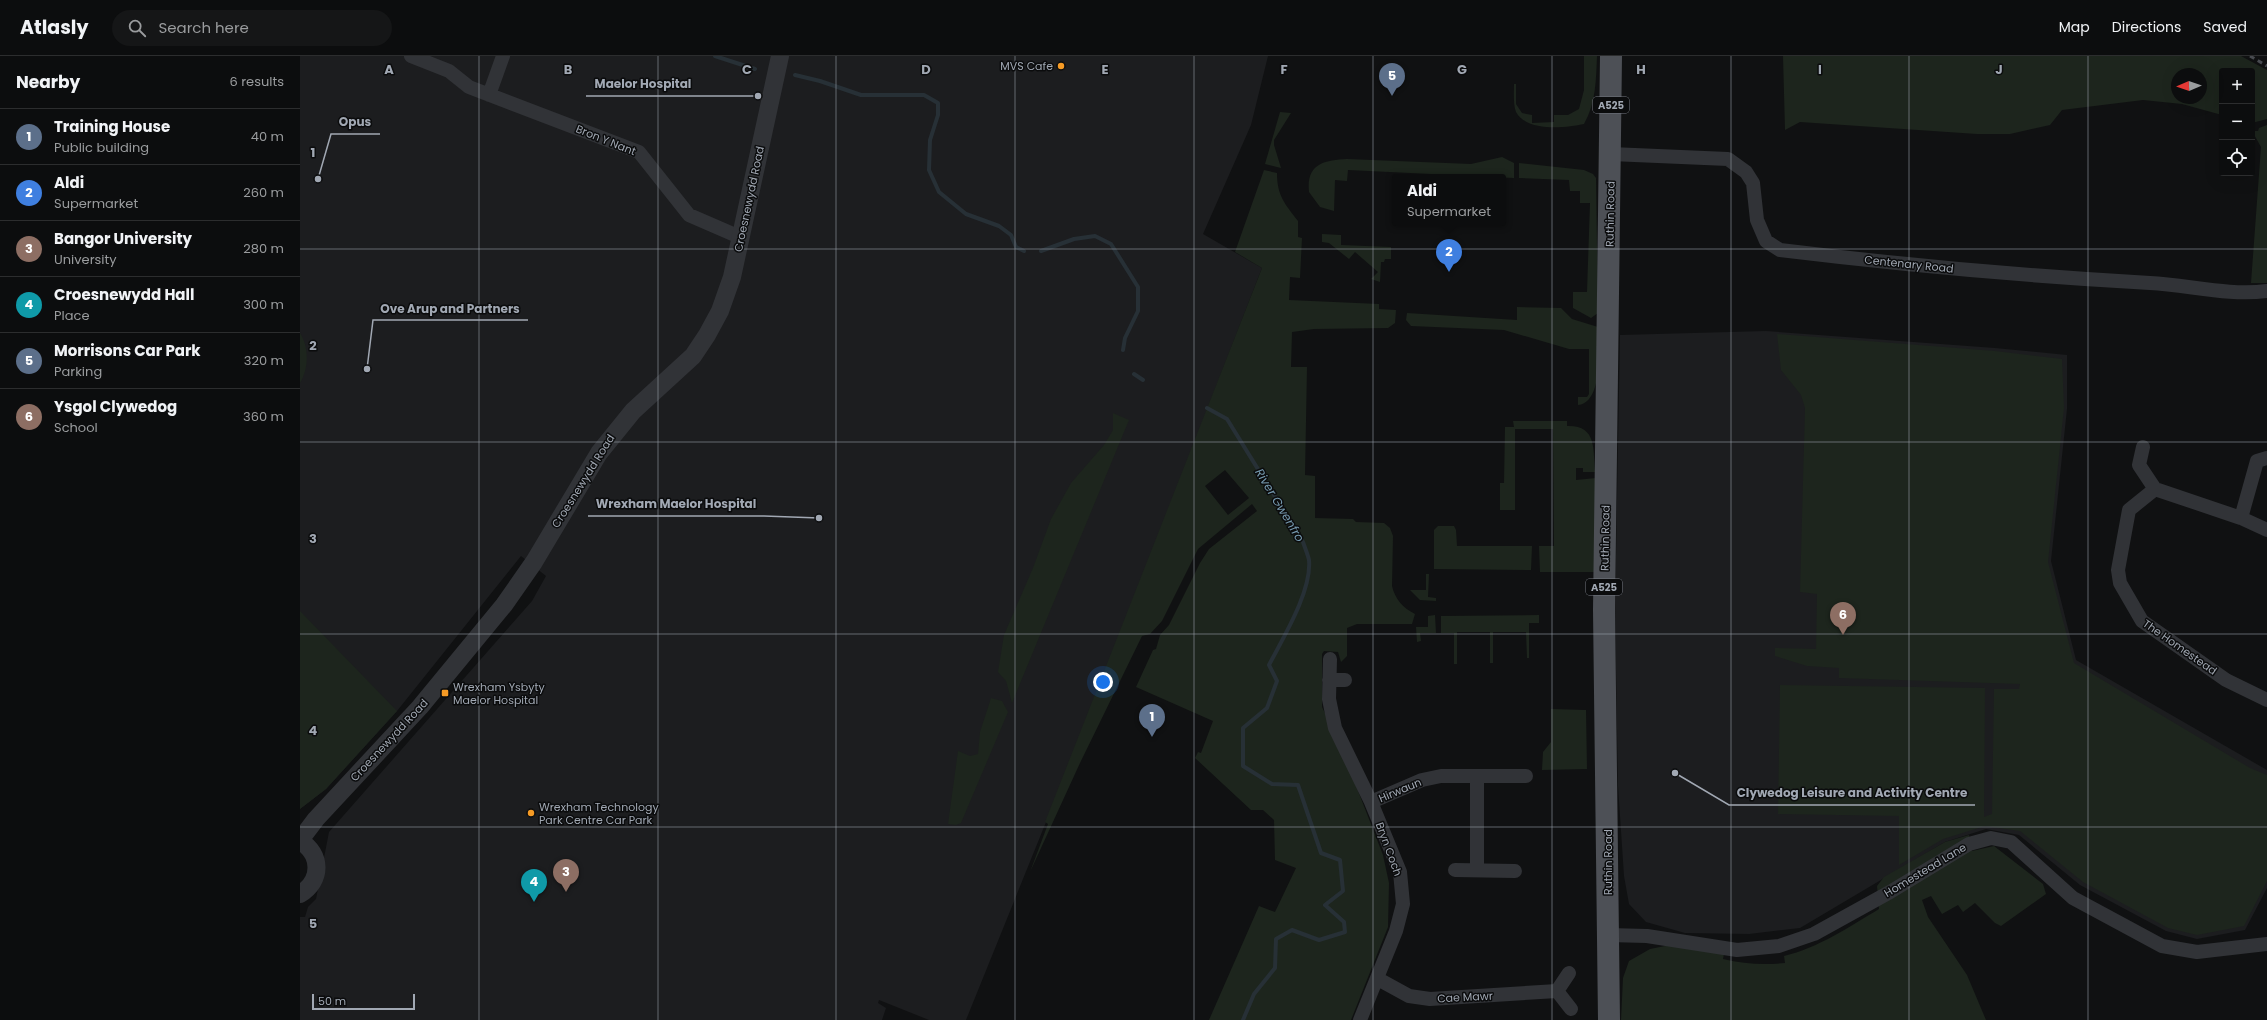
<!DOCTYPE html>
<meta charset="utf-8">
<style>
body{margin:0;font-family:Poppins,sans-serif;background:#151617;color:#f1f3f6}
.controls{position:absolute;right:12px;top:12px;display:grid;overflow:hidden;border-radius:4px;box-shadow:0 4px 16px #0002}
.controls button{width:36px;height:36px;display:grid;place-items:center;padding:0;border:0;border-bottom:1px solid #2c2d2e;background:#0c0d0e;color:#f1f3f6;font:20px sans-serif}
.compass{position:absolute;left:1871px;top:12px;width:36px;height:36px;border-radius:50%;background:#0c0d0e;box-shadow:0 4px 16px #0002;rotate:268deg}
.scale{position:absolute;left:12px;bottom:10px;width:103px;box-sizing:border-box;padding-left:4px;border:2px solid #a1a8b3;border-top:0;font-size:11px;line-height:14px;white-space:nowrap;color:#a1a8b3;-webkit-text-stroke:3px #0b0c0d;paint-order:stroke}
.you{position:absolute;left:803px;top:626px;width:14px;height:14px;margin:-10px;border:3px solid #fff;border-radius:50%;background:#1a73e8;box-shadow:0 0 0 6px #1a73e833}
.badge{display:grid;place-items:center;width:26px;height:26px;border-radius:50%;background:#f69b25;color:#fff;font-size:13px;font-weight:700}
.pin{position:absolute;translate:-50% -33px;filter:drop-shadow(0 1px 2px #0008)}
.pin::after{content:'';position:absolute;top:21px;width:14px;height:12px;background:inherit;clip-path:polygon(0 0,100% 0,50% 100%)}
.popup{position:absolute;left:1092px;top:118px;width:114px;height:52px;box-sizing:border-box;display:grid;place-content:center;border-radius:4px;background:#0c0d0e;filter:drop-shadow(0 1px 3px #0005);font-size:13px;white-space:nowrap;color:#9a9c9e}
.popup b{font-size:15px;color:#f1f3f6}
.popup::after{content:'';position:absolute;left:50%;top:100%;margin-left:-8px;border:8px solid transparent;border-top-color:#0c0d0e}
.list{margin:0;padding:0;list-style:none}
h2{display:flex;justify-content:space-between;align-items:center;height:52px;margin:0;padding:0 16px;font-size:17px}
h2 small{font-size:13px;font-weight:400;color:#9a9c9e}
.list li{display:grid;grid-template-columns:26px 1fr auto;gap:12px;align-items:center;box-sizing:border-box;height:56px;padding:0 16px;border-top:1px solid #2c2d2e}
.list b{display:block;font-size:15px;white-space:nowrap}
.list p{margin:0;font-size:13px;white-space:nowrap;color:#9a9c9e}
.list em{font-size:13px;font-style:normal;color:#9a9c9e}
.icon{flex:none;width:22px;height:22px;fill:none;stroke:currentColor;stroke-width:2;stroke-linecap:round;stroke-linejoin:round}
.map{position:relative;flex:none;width:1967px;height:964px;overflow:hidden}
header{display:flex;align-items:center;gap:24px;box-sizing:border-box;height:56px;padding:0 20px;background:#0c0d0e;border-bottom:1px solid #2c2d2e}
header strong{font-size:19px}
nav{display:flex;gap:22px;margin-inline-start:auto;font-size:14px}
.search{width:280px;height:36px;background:#151617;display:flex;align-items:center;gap:10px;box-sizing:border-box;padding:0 14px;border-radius:22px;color:#9a9c9e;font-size:15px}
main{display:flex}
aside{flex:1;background:#0c0d0e}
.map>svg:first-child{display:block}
.built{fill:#1c1d1f}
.green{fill:#1d251d;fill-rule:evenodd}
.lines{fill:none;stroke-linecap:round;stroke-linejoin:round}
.stream{stroke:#273036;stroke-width:4}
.minor{stroke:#313337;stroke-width:14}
.tertiary{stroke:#313337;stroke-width:18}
.primary{stroke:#4d5056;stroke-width:22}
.rail{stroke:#484b50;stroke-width:3;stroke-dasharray:5 4;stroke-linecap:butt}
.grid{fill:none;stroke:#a1a8b3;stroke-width:1;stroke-opacity:0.55}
.poi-dot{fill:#f69b25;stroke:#0b0c0d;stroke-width:1.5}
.labels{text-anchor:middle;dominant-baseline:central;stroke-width:3;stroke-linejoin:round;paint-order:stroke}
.shield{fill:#0b0c0d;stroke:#747981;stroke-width:1}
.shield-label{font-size:10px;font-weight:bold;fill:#a1a8b3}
.poi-label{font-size:11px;fill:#a1a8b3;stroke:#0b0c0d;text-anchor:start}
.street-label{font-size:11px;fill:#a1a8b3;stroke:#0b0c0d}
.water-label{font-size:12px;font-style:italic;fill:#779bb0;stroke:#0b0c0d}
.grid-label{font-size:13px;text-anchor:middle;font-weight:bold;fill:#a1a8b3;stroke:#0b0c0d;stroke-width:3;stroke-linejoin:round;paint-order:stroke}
.leader{fill:none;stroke:#a1a8b3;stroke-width:1.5}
.callout-dot{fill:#a1a8b3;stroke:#0b0c0d;stroke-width:1.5}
.callout-label{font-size:12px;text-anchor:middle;font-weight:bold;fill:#a1a8b3;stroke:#0b0c0d;stroke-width:3;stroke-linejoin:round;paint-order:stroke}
</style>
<header>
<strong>Atlasly</strong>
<div class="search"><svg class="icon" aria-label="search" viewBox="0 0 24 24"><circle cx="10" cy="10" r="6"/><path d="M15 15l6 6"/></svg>Search here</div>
<nav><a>Map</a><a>Directions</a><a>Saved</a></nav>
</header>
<main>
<aside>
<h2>Nearby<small>6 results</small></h2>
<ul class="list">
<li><span class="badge" style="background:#5c6f8a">1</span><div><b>Training House</b><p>Public building</p></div><em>40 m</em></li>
<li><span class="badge" style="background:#3f7fe0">2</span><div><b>Aldi</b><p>Supermarket</p></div><em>260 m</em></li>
<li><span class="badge" style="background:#8d6e63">3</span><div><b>Bangor University</b><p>University</p></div><em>280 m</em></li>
<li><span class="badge" style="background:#0f9aa8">4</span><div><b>Croesnewydd Hall</b><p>Place</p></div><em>300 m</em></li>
<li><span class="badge" style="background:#5c6f8a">5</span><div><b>Morrisons Car Park</b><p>Parking</p></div><em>320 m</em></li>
<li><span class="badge" style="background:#8d6e63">6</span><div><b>Ysgol Clywedog</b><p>School</p></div><em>360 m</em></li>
</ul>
</aside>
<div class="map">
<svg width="1967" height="964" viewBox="0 0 1967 964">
<rect width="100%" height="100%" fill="#101112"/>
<!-- built -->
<path class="built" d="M 0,0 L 968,0 L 951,69 L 903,178 L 962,212 L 778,687 L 666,964 L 629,964 L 579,944 L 578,947 L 586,952 L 582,964 L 0,964 L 0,861 L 5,861 L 8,851 L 16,843 L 29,776 L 232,545 L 246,520 L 221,500 L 97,655 L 26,733 L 0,753 Z
M 1466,275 L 1695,292 L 1767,299 L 1767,353 L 1751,505 L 1776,604 L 1967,714 L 1967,832 L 1945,874 L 1897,883 L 1866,875 L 1780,829 L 1719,779 L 1686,773 L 1645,786 L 1500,872 L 1449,878 L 1385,877 L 1346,866 L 1329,848 L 1324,820 L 1318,730 L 1315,555 L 1320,279 Z"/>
<!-- green -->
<path class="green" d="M 1284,0 L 1297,0 C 1296,24 1296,47 1284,68 C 1265,72 1227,76 1216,56 C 1213,48 1214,36 1214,28 L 1216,28 L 1216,48 L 1222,57 L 1232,59 L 1232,67 L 1254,66 L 1254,59 L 1268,59 L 1279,53 L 1284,34 Z
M 1483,0 L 1941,0 L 1967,14 L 1967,63 L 1952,67 L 1952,15 L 1922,15 L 1922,59 L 1882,48 L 1843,44 L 1762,54 L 1750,69 L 1710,78 L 1677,78 L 1500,66 L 1485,74 ZM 1877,18 L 1901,18 L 1901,42 L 1877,42 Z
M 980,56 L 991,57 L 974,84 L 974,89 L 981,112 L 965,108 Z
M 1967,69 L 1967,227 L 1951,227 L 1961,91 L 1952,75 L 1958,75 L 1959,72 Z
M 1202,101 L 1214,107 L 1214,122 L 1048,114 L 1047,125 L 1035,124 L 1034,155 L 1020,151 L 1009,136 C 1006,108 1024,104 1047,103 L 1171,108 Z
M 1219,107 L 1284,114 L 1293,118 L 1296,122 L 1298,257 L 1291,262 L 1273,252 L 1273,236 L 1287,236 L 1290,147 L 1280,147 L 1280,135 L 1270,135 L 1269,124 L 1219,122 Z
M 964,114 L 977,117 C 977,140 985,148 998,165 L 998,181 L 1002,182 L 1000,222 L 990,221 L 989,244 L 1079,248 L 1079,253 L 1096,254 L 1095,267 L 1088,272 L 1014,273 L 992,276 L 991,311 L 1007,311 L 1005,419 L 1015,420 L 1015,462 L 1053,463 L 1056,466 L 1084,467 L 1090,472 L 1093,480 L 1092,530 C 1095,543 1103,552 1115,558 L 1112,568 L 1057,568 L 1047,572 L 1047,600 L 1041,606 L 1038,596 L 1024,595 L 1022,598 L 1022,651 L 1039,686 L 1083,799 L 1089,827 L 1088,871 L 1051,964 L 909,964 L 959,850 L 975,856 L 996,812 L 975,804 L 974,764 L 963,754 L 951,754 L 895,702 L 898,696 L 901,697 L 913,665 L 836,631 L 853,594 L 856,593 L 860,579 L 869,569 L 900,507 L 909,493 L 957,455 L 952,448 L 898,493 L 862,565 L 850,578 L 842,580 L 780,707 L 730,816 L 748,768 L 745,766 L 962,212 L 935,196 ZM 925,414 L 949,442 L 928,459 L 905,430 Z
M 1022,178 L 1041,179 L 1041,189 L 1091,191 L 1091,203 L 1085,203 L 1084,206 L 1081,206 L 1080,226 L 1071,223 L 1078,216 L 1055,196 L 1049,203 L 1029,187 L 1022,186 Z
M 1217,251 L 1261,252 L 1272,263 L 1298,271 C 1298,291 1304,346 1278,349 L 1278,341 L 1287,341 L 1289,338 L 1289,293 L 1269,293 L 1204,274 L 1111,270 L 1106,264 L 1107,257 L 1217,264 Z
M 0,277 C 9,291 9,312 0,327 Z
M 1477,278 L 1695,295 L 1762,303 L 1764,352 L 1748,506 L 1774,607 L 1950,712 L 1967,719 L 1967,825 L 1944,870 L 1897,879 L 1868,872 L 1783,826 L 1720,775 L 1685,770 L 1643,783 L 1599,809 L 1599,760 L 1478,758 L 1480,629 L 1685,632 L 1684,761 L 1692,758 L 1694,633 L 1719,633 L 1720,628 L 1539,622 L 1539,612 L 1507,610 L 1475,600 L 1475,592 L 1516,593 L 1517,538 L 1500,536 L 1505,352 L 1501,339 L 1481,314 Z
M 813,357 L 829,364 L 712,647 L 706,625 L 698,616 L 704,579 L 733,512 L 751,463 L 771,427 L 804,389 L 813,374 Z
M 1213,365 L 1267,365 L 1267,370 C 1297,369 1293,393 1295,416 L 1283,416 L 1283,412 L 1276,412 L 1276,424 L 1296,422 L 1294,516 L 1240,516 L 1239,490 L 1254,490 L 1253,373 L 1215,373 L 1215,454 L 1200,454 L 1200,427 L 1204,427 L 1205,371 L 1214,371 Z
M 1138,470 L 1154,470 L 1156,474 L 1157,490 L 1232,490 L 1231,514 L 1134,513 L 1134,474 Z
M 1126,518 L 1129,518 L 1128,541 L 1136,542 L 1136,545 L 1120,544 L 1110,534 L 1126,534 Z
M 0,555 L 97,655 L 26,733 L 0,753 Z
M 1135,559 L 1136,577 L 1120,577 L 1121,585 L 1117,586 L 1116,571 L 1128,571 L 1128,560 Z
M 1239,559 L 1239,567 L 1229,567 L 1229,602 L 1227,602 L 1226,576 L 1193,576 L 1193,607 L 1190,607 L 1190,576 L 1157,576 L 1157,608 L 1154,608 L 1154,577 L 1141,577 L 1141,560 Z
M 691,642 L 702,645 L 708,656 L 661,767 L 656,769 L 648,768 L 658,695 L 670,700 L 678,698 L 680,676 Z
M 1251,653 L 1286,654 L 1287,713 L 1242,714 L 1243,696 L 1251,686 Z
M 1669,779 L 1672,795 L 1694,790 L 1743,828 L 1746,838 L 1701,870 L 1695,867 L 1675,847 L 1663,856 L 1658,849 L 1642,858 L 1631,840 L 1622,844 L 1628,861 L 1667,919 L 1686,964 L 1321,964 L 1323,922 L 1329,905 L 1350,893 L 1370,889 L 1424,898 L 1423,903 C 1444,908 1463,909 1485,907 L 1484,900 C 1518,892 1549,871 1579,853 L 1577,830 L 1584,821 L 1645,786 Z"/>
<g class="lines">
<!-- stream -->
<path class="stream" d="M 415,0 L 455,13
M 495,19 L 520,25 L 561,39 L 624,39 L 638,47 L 638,59 L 630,84 L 629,114 L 639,136 L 666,158 L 699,170 L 711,179 L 716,191 L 724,195
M 741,195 L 774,183 L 795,180 L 811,188 L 838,231 L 838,255 L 825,282 L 823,294
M 834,318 L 843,324
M 907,352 L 927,363 L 1003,486 C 1005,492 1008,499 1009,504 C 1012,535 983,582 969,609 L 977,625 L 967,652 L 943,672 L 943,710 L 972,728 L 998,729 L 1021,797 L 1040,804 L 1043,835 L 1025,849 L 1044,866 L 1045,876 L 1019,884 L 992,874 L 976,883 L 975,912 L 954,938 L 943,964"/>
<!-- minor -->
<path class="minor" d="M 111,0 L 149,15 L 169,31 L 339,96 L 389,159 L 442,182
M 189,39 L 203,0
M 1311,98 L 1428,103 L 1446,116 L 1453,127 L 1457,164 L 1466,185 L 1480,194 C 1603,209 1726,220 1850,227 C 1889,229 1928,240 1967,235
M 1843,391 L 1839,409 L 1855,433
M 1941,462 L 1957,405 L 1967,402
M 1967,474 L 1941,462 L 1855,433 L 1829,454 L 1818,514 L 1820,527 L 1842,565 L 1926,624 L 1967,644
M 1030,603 L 1029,643 L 1035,672 L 1071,746 L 1100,816 L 1103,848 L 1096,875 L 1060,964
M 1029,624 L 1045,624
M 1177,721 L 1177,814
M 1071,746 L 1122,724 L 1141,720 L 1226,720
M 1155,814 L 1215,815
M 1308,879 L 1347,880 L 1437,894 L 1479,890 L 1514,878 L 1590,836 L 1669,788 L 1691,782 L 1711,786 L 1773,842 L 1862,890 L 1897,896 L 1967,888
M 1078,923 L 1109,940 L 1130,943 L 1257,935 L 1271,953
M 1257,935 L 1269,917"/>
<!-- tertiary -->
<path class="tertiary" d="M 0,784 L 16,763 L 120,651 L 204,549 L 234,506 L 299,397 L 333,355 L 393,300 L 407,279 L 420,255 L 432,221 L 480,0
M 0,785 C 22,798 22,825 0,838"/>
<!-- primary -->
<path class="primary" d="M 1309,964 L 1304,554 L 1311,0"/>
<!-- rail -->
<path class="rail" d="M 1950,0 L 1967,10"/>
</g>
<!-- grid -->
<path class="grid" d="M 179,0 L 179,964M 358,0 L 358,964M 536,0 L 536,964M 715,0 L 715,964M 894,0 L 894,964M 1073,0 L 1073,964M 1252,0 L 1252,964M 1431,0 L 1431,964M 1609,0 L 1609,964M 1788,0 L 1788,964M 0,193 L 1967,193M 0,386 L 1967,386M 0,578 L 1967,578M 0,771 L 1967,771"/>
<!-- markers -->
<g class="poi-dot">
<circle cx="761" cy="10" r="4"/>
<rect x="141" y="633" width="8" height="8" rx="2"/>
<circle cx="231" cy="757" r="4"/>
</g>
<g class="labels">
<!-- shield labels -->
<g class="shield">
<rect x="1293" y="41" width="36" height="16" rx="3"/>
<rect x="1286" y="523" width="36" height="16" rx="3"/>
</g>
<g class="shield-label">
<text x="1311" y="49">A525</text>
<text x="1304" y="531">A525</text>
</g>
<!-- poi labels -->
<g class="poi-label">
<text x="753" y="10" text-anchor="end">MVS Cafe</text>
<text x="153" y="631">Wrexham Ysbyty<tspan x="153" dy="13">Maelor Hospital</tspan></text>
<text x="239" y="751">Wrexham Technology<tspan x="239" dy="13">Park Centre Car Park</tspan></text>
</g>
<!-- street labels -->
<g class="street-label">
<text transform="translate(306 84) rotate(22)">Bron Y Nant</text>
<text transform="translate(449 143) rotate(-78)">Croesnewydd Road</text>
<text transform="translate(1310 158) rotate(-89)">Ruthin Road</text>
<text transform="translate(1609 208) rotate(6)">Centenary Road</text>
<text transform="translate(283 425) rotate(-58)">Croesnewydd Road</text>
<text transform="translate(1305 482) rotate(-89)">Ruthin Road</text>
<text transform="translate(1880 591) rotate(35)">The Homestead</text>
<text transform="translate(89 684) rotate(-47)">Croesnewydd Road</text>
<text transform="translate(1100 734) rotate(-23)">Hirwaun</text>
<text transform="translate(1089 793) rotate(70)">Bryn Coch</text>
<text transform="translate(1308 806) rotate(-90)">Ruthin Road</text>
<text transform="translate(1625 814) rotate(-31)">Homestead Lane</text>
<text transform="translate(1165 941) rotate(-3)">Cae Mawr</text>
</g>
<!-- water labels -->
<g class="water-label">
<text transform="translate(980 449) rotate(59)">River Gwenfro</text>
</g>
</g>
<g class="grid-label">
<text x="89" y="18">A</text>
<text x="268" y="18">B</text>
<text x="447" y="18">C</text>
<text x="626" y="18">D</text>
<text x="805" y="18">E</text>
<text x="984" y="18">F</text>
<text x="1162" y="18">G</text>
<text x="1341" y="18">H</text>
<text x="1520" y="18">I</text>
<text x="1699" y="18">J</text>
<text x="13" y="101">1</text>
<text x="13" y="294">2</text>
<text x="13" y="487">3</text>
<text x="13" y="679">4</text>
<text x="13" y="872">5</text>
</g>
<!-- callouts -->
<path class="leader" d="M458 40L399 40H286M18 123L31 78H80M67 313L73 264H228M519 462L464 460H288M1375 717L1429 749H1675"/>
<g class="callout-dot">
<circle cx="458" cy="40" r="4"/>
<circle cx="18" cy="123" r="4"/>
<circle cx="67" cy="313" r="4"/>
<circle cx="519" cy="462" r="4"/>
<circle cx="1375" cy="717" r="4"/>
</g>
<g class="callout-label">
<text x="343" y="32">Maelor Hospital</text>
<text x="55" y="70">Opus</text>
<text x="150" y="257">Ove Arup and Partners</text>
<text x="376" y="452">Wrexham Maelor Hospital</text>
<text x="1552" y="741">Clywedog Leisure and Activity Centre</text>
</g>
</svg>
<div class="controls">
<button>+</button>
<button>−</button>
<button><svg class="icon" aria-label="locate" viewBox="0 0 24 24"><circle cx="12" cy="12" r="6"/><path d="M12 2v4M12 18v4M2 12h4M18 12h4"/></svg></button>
</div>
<svg class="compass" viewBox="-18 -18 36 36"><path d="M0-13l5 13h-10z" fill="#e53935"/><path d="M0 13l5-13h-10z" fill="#9a9c9e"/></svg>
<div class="scale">50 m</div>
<div class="you"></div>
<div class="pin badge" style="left:852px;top:681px;background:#5c6f8a">1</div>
<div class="pin badge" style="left:1149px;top:216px;background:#3f7fe0">2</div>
<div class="popup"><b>Aldi</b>Supermarket</div>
<div class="pin badge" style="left:266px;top:836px;background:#8d6e63">3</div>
<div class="pin badge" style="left:234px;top:846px;background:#0f9aa8">4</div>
<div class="pin badge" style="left:1092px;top:40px;background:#5c6f8a">5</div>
<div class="pin badge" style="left:1543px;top:579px;background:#8d6e63">6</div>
</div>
</main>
